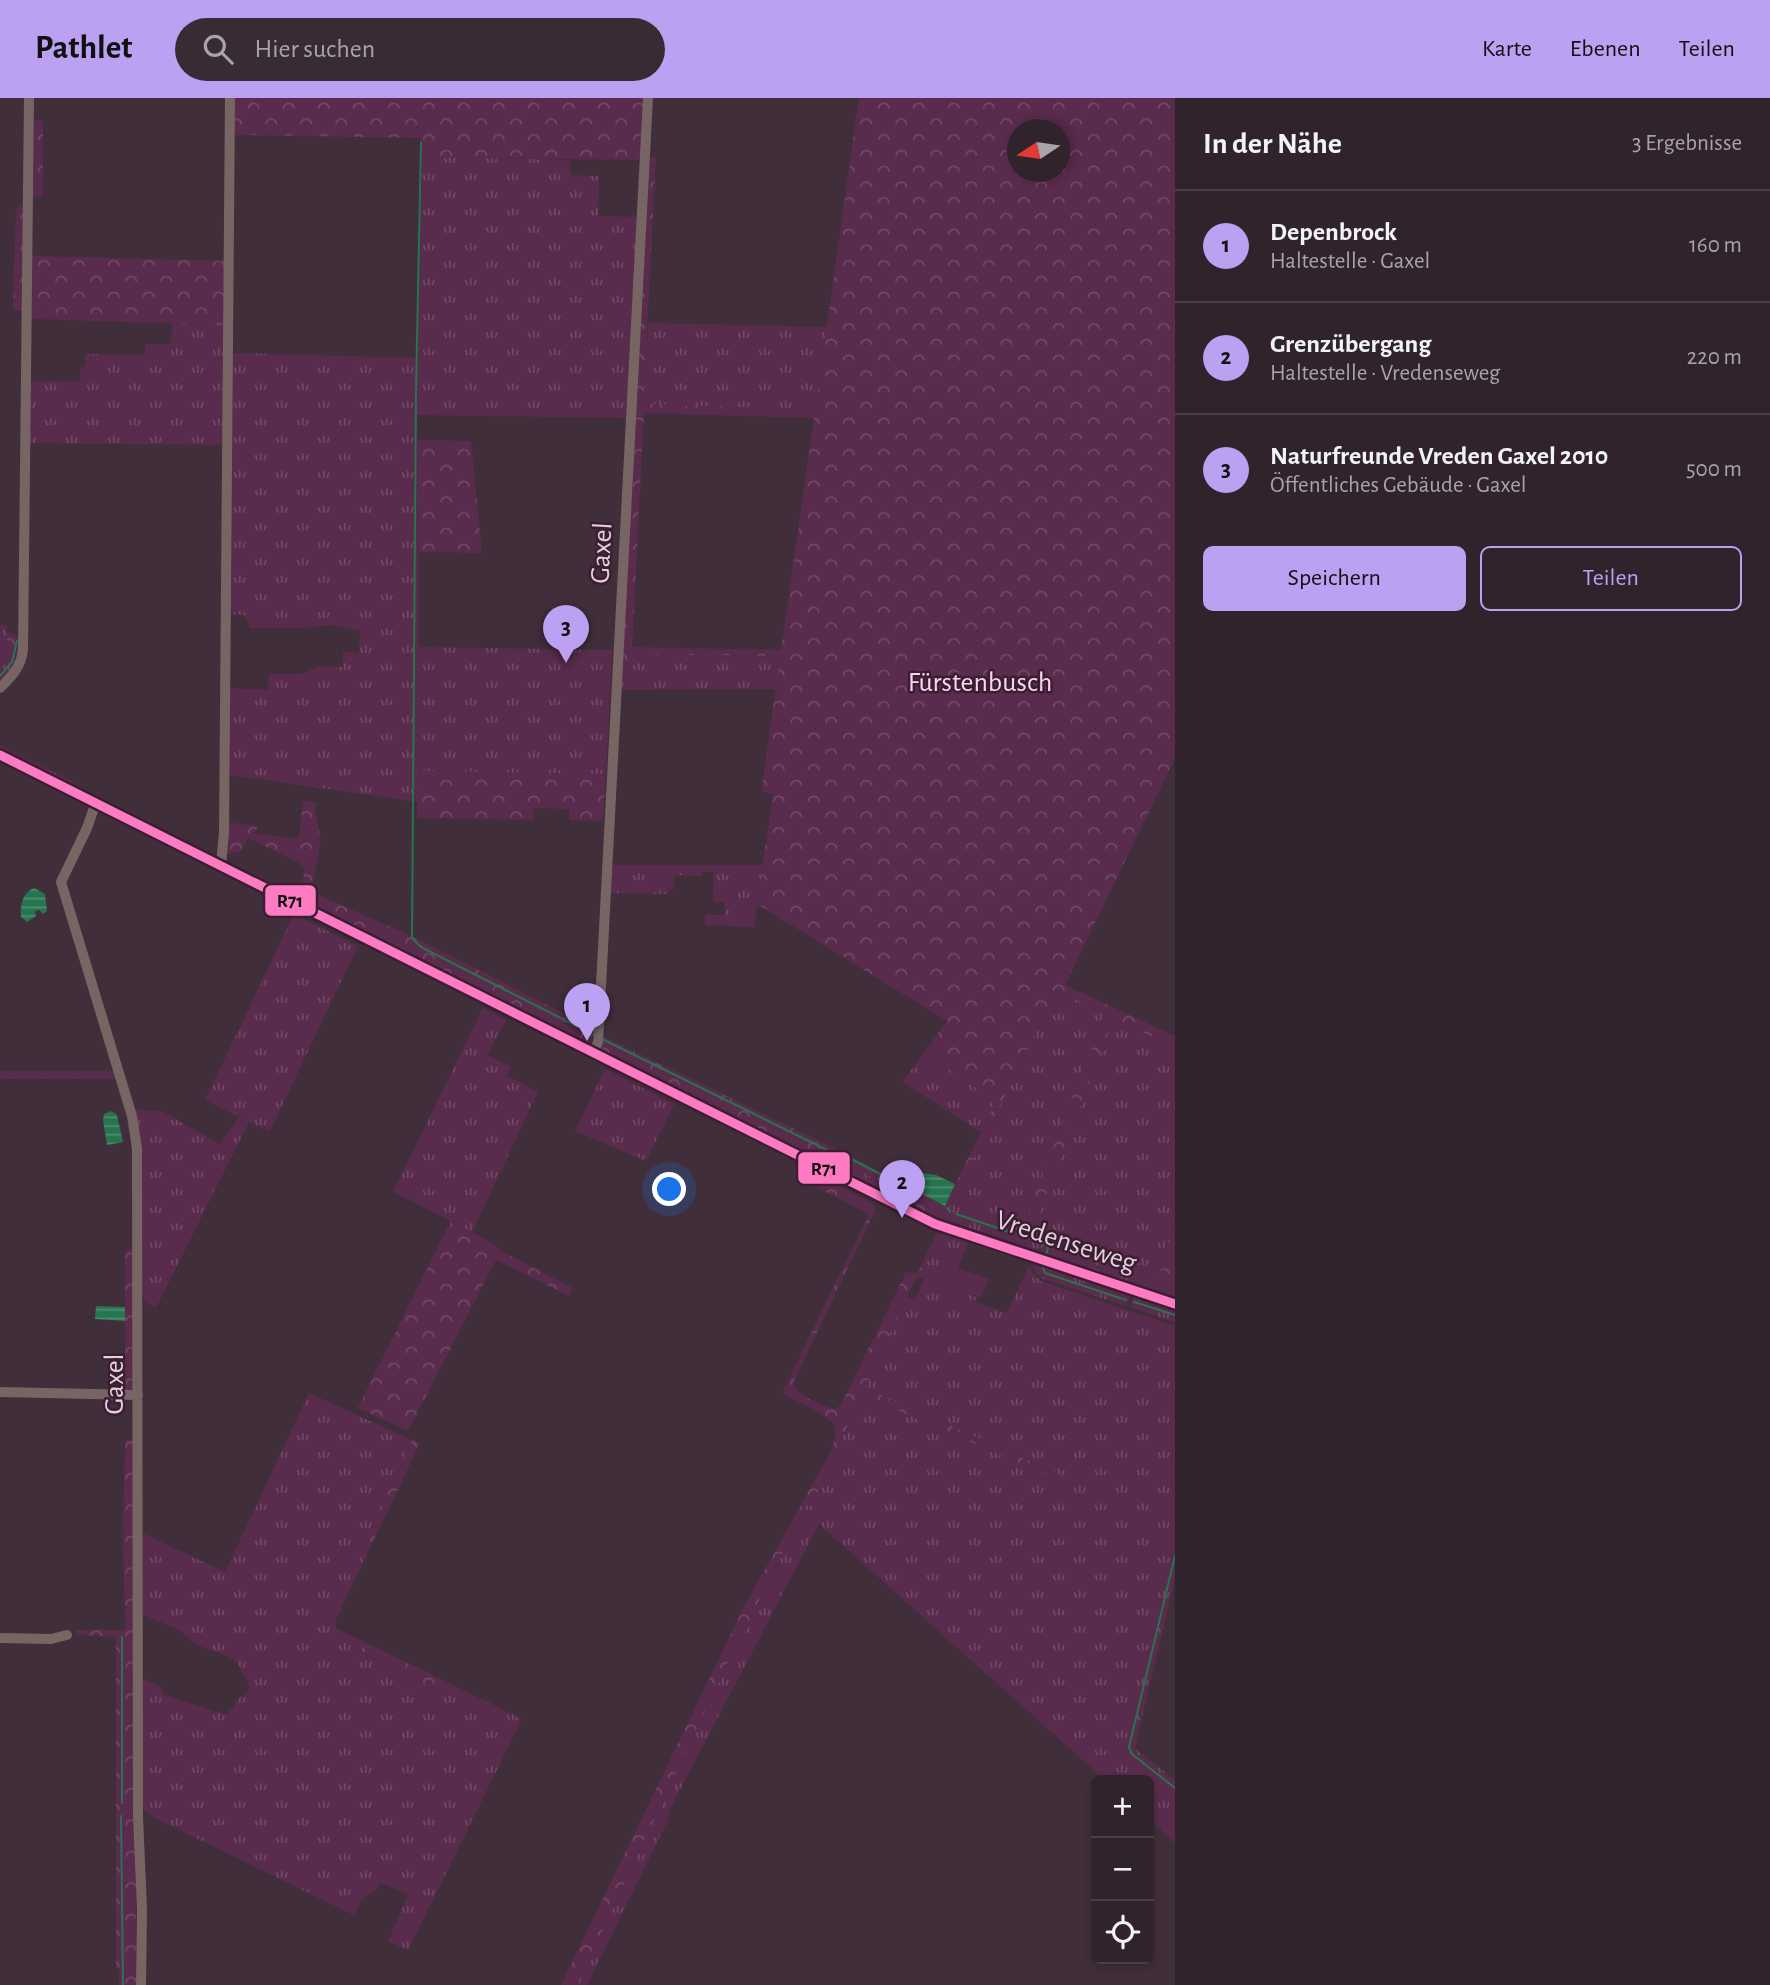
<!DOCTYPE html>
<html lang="de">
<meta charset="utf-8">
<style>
body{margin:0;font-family:"Alegreya Sans",sans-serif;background:#382b34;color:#f1f3f6}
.controls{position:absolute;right:21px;bottom:21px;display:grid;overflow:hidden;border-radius:10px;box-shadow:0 4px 10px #0003}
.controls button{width:63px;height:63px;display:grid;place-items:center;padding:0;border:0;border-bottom:2px solid #4b4048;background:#30232c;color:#f1f3f6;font:35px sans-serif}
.compass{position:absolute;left:1007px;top:21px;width:63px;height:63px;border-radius:50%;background:#30232c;box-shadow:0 4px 10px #0003;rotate:257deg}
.you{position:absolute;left:670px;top:1092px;width:24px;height:24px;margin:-18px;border:5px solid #fff;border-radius:50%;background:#1a73e8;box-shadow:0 0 0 10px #1a73e833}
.badge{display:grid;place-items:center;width:46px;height:46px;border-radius:50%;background:#bca0f2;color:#111;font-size:23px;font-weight:700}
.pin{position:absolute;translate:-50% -58px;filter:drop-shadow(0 2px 4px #0008)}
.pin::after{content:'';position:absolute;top:37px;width:24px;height:21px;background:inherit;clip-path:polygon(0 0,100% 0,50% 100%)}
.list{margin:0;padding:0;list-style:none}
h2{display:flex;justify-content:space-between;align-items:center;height:91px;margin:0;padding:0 28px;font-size:30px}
h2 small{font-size:23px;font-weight:400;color:#a8a4a9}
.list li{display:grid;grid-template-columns:46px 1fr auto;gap:21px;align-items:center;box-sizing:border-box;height:112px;padding:0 28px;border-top:2px solid #4b4048}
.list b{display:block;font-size:26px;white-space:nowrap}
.list p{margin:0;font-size:23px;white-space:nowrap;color:#a8a4a9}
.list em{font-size:23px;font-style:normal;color:#a8a4a9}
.actions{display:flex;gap:14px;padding:21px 28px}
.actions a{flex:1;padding:16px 0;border:2px solid #bca0f2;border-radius:10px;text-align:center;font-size:24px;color:#bca0f2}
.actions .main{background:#bca0f2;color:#111}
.icon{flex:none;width:38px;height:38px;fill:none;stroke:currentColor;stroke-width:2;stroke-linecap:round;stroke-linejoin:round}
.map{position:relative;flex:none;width:1175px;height:1887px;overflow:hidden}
header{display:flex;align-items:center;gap:42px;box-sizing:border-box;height:98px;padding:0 35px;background:#bca0f2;color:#111}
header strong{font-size:33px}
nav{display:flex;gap:38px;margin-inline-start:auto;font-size:24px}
.search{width:490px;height:63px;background:#382b34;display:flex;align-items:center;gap:18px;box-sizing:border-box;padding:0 24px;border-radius:38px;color:#a8a4a9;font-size:26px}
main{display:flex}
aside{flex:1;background:#30232c}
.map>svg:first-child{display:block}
.grass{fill:url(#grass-tufts)}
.forest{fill:url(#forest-crowns);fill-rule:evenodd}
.pitch{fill:#592b4c}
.water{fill:url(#water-rules)}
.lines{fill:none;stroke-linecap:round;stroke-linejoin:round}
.stream{stroke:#277450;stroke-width:2}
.minor{stroke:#776564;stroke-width:10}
.major{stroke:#786567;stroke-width:12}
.bus-1-casing{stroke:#3c1e33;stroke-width:14}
.bus-1{stroke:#fe7ac1;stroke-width:9}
.labels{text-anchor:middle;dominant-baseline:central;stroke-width:5;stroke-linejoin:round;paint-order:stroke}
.street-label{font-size:28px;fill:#e4d0dd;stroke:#3c1e33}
.park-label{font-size:28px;fill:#fbd4ee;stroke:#3c1e33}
.line-badge{stroke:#3c1e33;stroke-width:2.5}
.pale-badge-label{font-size:19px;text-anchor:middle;font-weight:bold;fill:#111}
</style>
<header>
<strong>Pathlet</strong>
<div class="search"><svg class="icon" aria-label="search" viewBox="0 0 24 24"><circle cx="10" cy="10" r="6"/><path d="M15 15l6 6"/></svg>Hier suchen</div>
<nav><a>Karte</a><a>Ebenen</a><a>Teilen</a></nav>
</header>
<main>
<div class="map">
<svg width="1175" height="1887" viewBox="0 0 1175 1887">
<defs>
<pattern id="grass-tufts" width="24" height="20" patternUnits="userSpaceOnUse" patternTransform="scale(1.75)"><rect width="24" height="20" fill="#592b4c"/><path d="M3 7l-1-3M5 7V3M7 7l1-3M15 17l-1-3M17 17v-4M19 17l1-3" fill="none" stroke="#714965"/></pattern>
<pattern id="forest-crowns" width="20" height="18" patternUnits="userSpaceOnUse" patternTransform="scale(1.75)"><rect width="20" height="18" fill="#592b4c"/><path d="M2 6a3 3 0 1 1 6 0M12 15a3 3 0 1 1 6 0" fill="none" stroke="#714965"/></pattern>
<pattern id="water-rules" width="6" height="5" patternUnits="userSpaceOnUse" patternTransform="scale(1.75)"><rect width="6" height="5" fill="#277450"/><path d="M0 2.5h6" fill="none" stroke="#518d71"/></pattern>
</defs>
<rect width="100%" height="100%" fill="#402f3b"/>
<!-- grass -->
<path class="grass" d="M 422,59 L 570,62 L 570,77 L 599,78 L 598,118 L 639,119 L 629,320 L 417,317 L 419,549 L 612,552 L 606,676 L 418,673 L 417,704 L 231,677 L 228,675 L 229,590 L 268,592 L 269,576 L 303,576 L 320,568 L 343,569 L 343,554 L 359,555 L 360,533 L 333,527 L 301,530 L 249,530 L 249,524 L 244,517 L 230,516 L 231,255 L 418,260 Z
M 172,224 L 226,227 L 226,347 L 30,345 L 30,283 L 80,283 L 80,269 L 85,269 L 85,256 L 145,257 L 145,246 L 171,246 Z
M 648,225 L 827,229 L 815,312 L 643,306 Z
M 0,527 L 7,527 L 6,565 L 18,547 L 16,537 L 21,537 L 20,558 L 0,587 Z
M 632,556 L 780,558 L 776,591 L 621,592 L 622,576 L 631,576 Z
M 0,648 L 74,684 L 69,687 L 0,653 Z
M 612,767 L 763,767 L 754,829 L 705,827 L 705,817 L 725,817 L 724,804 L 713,804 L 714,774 L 701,774 L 702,778 L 674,777 L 674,791 L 669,791 L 668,796 L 611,795 Z
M 294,816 L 358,848 L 270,1033 L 249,1024 L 156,1210 L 145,1203 L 141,1196 L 134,1014 L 137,1011 L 163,1014 L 220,1046 L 239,1019 L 205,1002 Z
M 1056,893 L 1105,916 L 1022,1131 L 1032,1122 L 1036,1123 L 1111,928 L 1120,925 L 1175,948 L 1175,1123 L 1163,1157 L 1156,1196 L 1109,1181 L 1110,1176 L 944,1122 Z
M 483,910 L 506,922 L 487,957 L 511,969 L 507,978 L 538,994 L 472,1134 L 393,1094 Z
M 924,955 L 994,1000 L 996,1003 L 981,1034 L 902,984 Z
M 605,971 L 674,1006 L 646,1063 L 575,1033 Z
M 844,1064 L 890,1089 L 906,1101 L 903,1106 L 843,1075 Z
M 941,1136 L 968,1145 L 958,1170 L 952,1168 L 944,1188 L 977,1199 L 975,1204 L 977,1205 L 1007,1215 L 1029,1168 L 1033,1176 L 1041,1183 L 1175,1228 L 1175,1481 L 1135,1648 L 1138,1653 L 1175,1682 L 1175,1745 L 1149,1721 L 1149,1682 L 1105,1682 L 819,1426 L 671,1709 L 667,1724 L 587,1887 L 577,1887 L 710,1602 L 808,1405 L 817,1410 L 818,1390 L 862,1297 L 1057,1381 L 1058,1375 L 865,1290 L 907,1199 L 915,1202 L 924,1181 L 919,1179 Z
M 1031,1165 L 1131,1195 L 1126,1208 L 1043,1181 L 1037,1176 Z
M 1134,1198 L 1175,1209 L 1175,1225 L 1130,1209 Z
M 309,1295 L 412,1342 L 362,1449 L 368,1454 L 336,1521 L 336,1530 L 364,1544 L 361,1555 L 445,1596 L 451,1586 L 522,1621 L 408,1852 L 388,1843 L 408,1797 L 380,1784 L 376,1792 L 362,1801 L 354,1817 L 153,1719 L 143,1711 L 142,1581 L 160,1588 L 164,1597 L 227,1617 L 241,1598 L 246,1597 L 250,1589 L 238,1566 L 230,1559 L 197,1547 L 179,1532 L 142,1516 L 142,1435 L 225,1474 Z"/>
<!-- forest -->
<path class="forest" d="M 234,0 L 645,0 L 642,62 L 422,59 L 422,40 L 233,37 Z
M 859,0 L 1175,0 L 1175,660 L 1065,887 L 1175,938 L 1175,948 L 1120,925 L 1111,928 L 1036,1123 L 1032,1122 L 1028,1134 L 1021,1132 L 1105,916 L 1056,893 L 944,1122 L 1110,1176 L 1109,1181 L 942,1126 L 890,1089 L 844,1064 L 848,1057 L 897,1083 L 916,1079 C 914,1097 931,1101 945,1108 L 996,1003 L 924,955 L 947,923 L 757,806 L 773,696 L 762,694 L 762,690 L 780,558 L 632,556 L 631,576 L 622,576 L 649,59 L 656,59 L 643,306 L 815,312 ZM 1018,32 L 1060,32 L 1060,74 L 1018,74 ZM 644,315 L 814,320 L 781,552 L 632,549 Z
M 43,22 L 43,98 L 33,99 L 34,23 Z
M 24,105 L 23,213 L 13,212 L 16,110 Z
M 32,158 L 227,163 L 226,227 L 34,221 L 31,220 Z
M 417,342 L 471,343 L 482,455 L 419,454 Z
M 7,535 L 16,537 L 17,551 L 12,564 L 6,566 Z
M 417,673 L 606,676 L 603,723 L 569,722 L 569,711 L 534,710 L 533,722 L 417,720 Z
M 303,703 L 317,705 L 315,713 L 321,742 L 311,794 L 416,840 L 592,930 L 591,946 L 299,800 L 305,771 L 301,766 L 248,740 L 241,753 L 227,756 L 227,724 L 259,729 L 253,735 L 299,741 Z
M 603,938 L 842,1054 L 831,1068 L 602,952 Z
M 0,973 L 114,973 L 116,981 L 0,981 Z
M 799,1068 L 874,1106 L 875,1113 L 794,1283 L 794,1289 C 805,1300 819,1307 835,1311 L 841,1307 L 906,1174 L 917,1176 L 937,1135 L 941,1136 L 918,1180 L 916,1180 L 865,1290 L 1059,1376 L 1056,1381 L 862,1297 L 818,1390 L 817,1410 L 807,1406 L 710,1602 L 577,1887 L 561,1887 L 745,1507 L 829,1357 C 832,1348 838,1339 835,1329 C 832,1318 793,1302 782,1295 L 869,1116 L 794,1078 Z
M 451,1123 L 491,1144 L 501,1153 L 573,1190 L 569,1198 L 496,1162 L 408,1333 L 358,1310 Z
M 1175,1123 L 1175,1202 L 1156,1196 L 1163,1158 Z
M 125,1152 L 133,1152 L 134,1289 L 125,1293 Z
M 125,1342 L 134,1342 L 136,1887 L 119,1887 L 119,1871 L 116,1871 L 116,1539 L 79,1537 L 75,1532 L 125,1532 L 123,1435 L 125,1432 L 123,1431 Z
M 412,1342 L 420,1345 L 368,1454 L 361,1450 Z
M 364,1544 L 451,1586 L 445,1596 L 361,1554 Z"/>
<!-- pitch -->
<path class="pitch" d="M 952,1168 L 989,1181 L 981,1200 L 944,1188 Z"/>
<!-- water -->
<path class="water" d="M 34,790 L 45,796 L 47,813 L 43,816 L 39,812 L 35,813 L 36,818 L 27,824 L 21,819 C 20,808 22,795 34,790 Z
M 111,1013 L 117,1017 L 123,1044 L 107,1047 L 103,1022 L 104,1016 Z
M 922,1075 L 936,1077 L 955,1086 L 945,1108 L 918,1094 L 915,1081 Z
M 96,1208 L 125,1209 L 125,1223 L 95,1221 Z"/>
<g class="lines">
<!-- stream -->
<path class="stream" d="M 421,44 L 416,293 L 412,840 L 421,849 L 594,937
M 0,578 L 12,564 L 17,543
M 602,941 L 831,1054 L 849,1060 L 896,1084 L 916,1088
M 947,1110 L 950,1113
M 956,1116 L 1012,1135
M 1020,1137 L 1046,1147 L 1048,1150 L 1046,1157
M 1043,1169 L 1045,1175 L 1126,1202
M 1134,1204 L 1175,1217
M 1175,1458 L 1129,1649 L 1132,1656 L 1175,1690
M 122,1705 L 122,1539
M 121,1718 L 123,1887"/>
<!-- minor -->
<path class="minor" d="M 0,590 C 12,578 21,569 23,552 L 29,0
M 0,657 L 941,1129
M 96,704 L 87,730 L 61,784 L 132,1018 L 137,1051 L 138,1718 L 142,1812 L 141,1887
M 221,767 L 224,734 L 230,0
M 594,954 L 598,944 L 648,0
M 0,1294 L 138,1297
M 0,1540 L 51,1541 L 67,1537"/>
<!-- major -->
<path class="major" d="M 941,1129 L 1175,1206"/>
<defs>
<path id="bus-1" d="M 0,657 L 935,1126 L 1175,1206"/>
</defs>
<!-- bus-1 casing -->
<use href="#bus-1" class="bus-1-casing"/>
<!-- bus-1 -->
<use href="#bus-1" class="bus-1"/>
</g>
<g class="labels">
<!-- street labels -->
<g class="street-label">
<text transform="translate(602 455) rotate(-87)">Gaxel</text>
<text transform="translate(1066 1144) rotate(18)">Vredenseweg</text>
<text transform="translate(115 1286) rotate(-90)">Gaxel</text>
</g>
<!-- park labels -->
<g class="park-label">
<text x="980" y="585">Fürstenbusch</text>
</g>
</g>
<g class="line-badge">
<rect x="264" y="786" width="53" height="33" rx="7" fill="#fe7ac1"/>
<rect x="797" y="1053" width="54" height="34" rx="7" fill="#fe7ac1"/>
</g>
<g class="pale-badge-label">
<text x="290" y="809">R71</text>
<text x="824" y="1077">R71</text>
</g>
</svg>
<div class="controls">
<button>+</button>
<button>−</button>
<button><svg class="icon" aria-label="locate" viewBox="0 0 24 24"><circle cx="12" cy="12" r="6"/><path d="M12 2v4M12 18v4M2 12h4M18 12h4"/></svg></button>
</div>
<svg class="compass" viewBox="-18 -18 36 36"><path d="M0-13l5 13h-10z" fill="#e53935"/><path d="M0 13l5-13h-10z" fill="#a8a4a9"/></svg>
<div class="you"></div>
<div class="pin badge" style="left:587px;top:943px">1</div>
<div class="pin badge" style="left:902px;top:1120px">2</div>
<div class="pin badge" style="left:566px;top:565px">3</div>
</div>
<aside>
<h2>In der Nähe<small>3 Ergebnisse</small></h2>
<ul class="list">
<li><span class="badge">1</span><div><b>Depenbrock</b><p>Haltestelle · Gaxel</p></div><em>160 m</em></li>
<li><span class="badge">2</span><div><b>Grenzübergang</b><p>Haltestelle · Vredenseweg</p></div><em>220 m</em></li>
<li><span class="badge">3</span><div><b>Naturfreunde Vreden Gaxel 2010</b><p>Öffentliches Gebäude · Gaxel</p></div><em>500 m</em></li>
</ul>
<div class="actions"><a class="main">Speichern</a><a>Teilen</a></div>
</aside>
</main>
